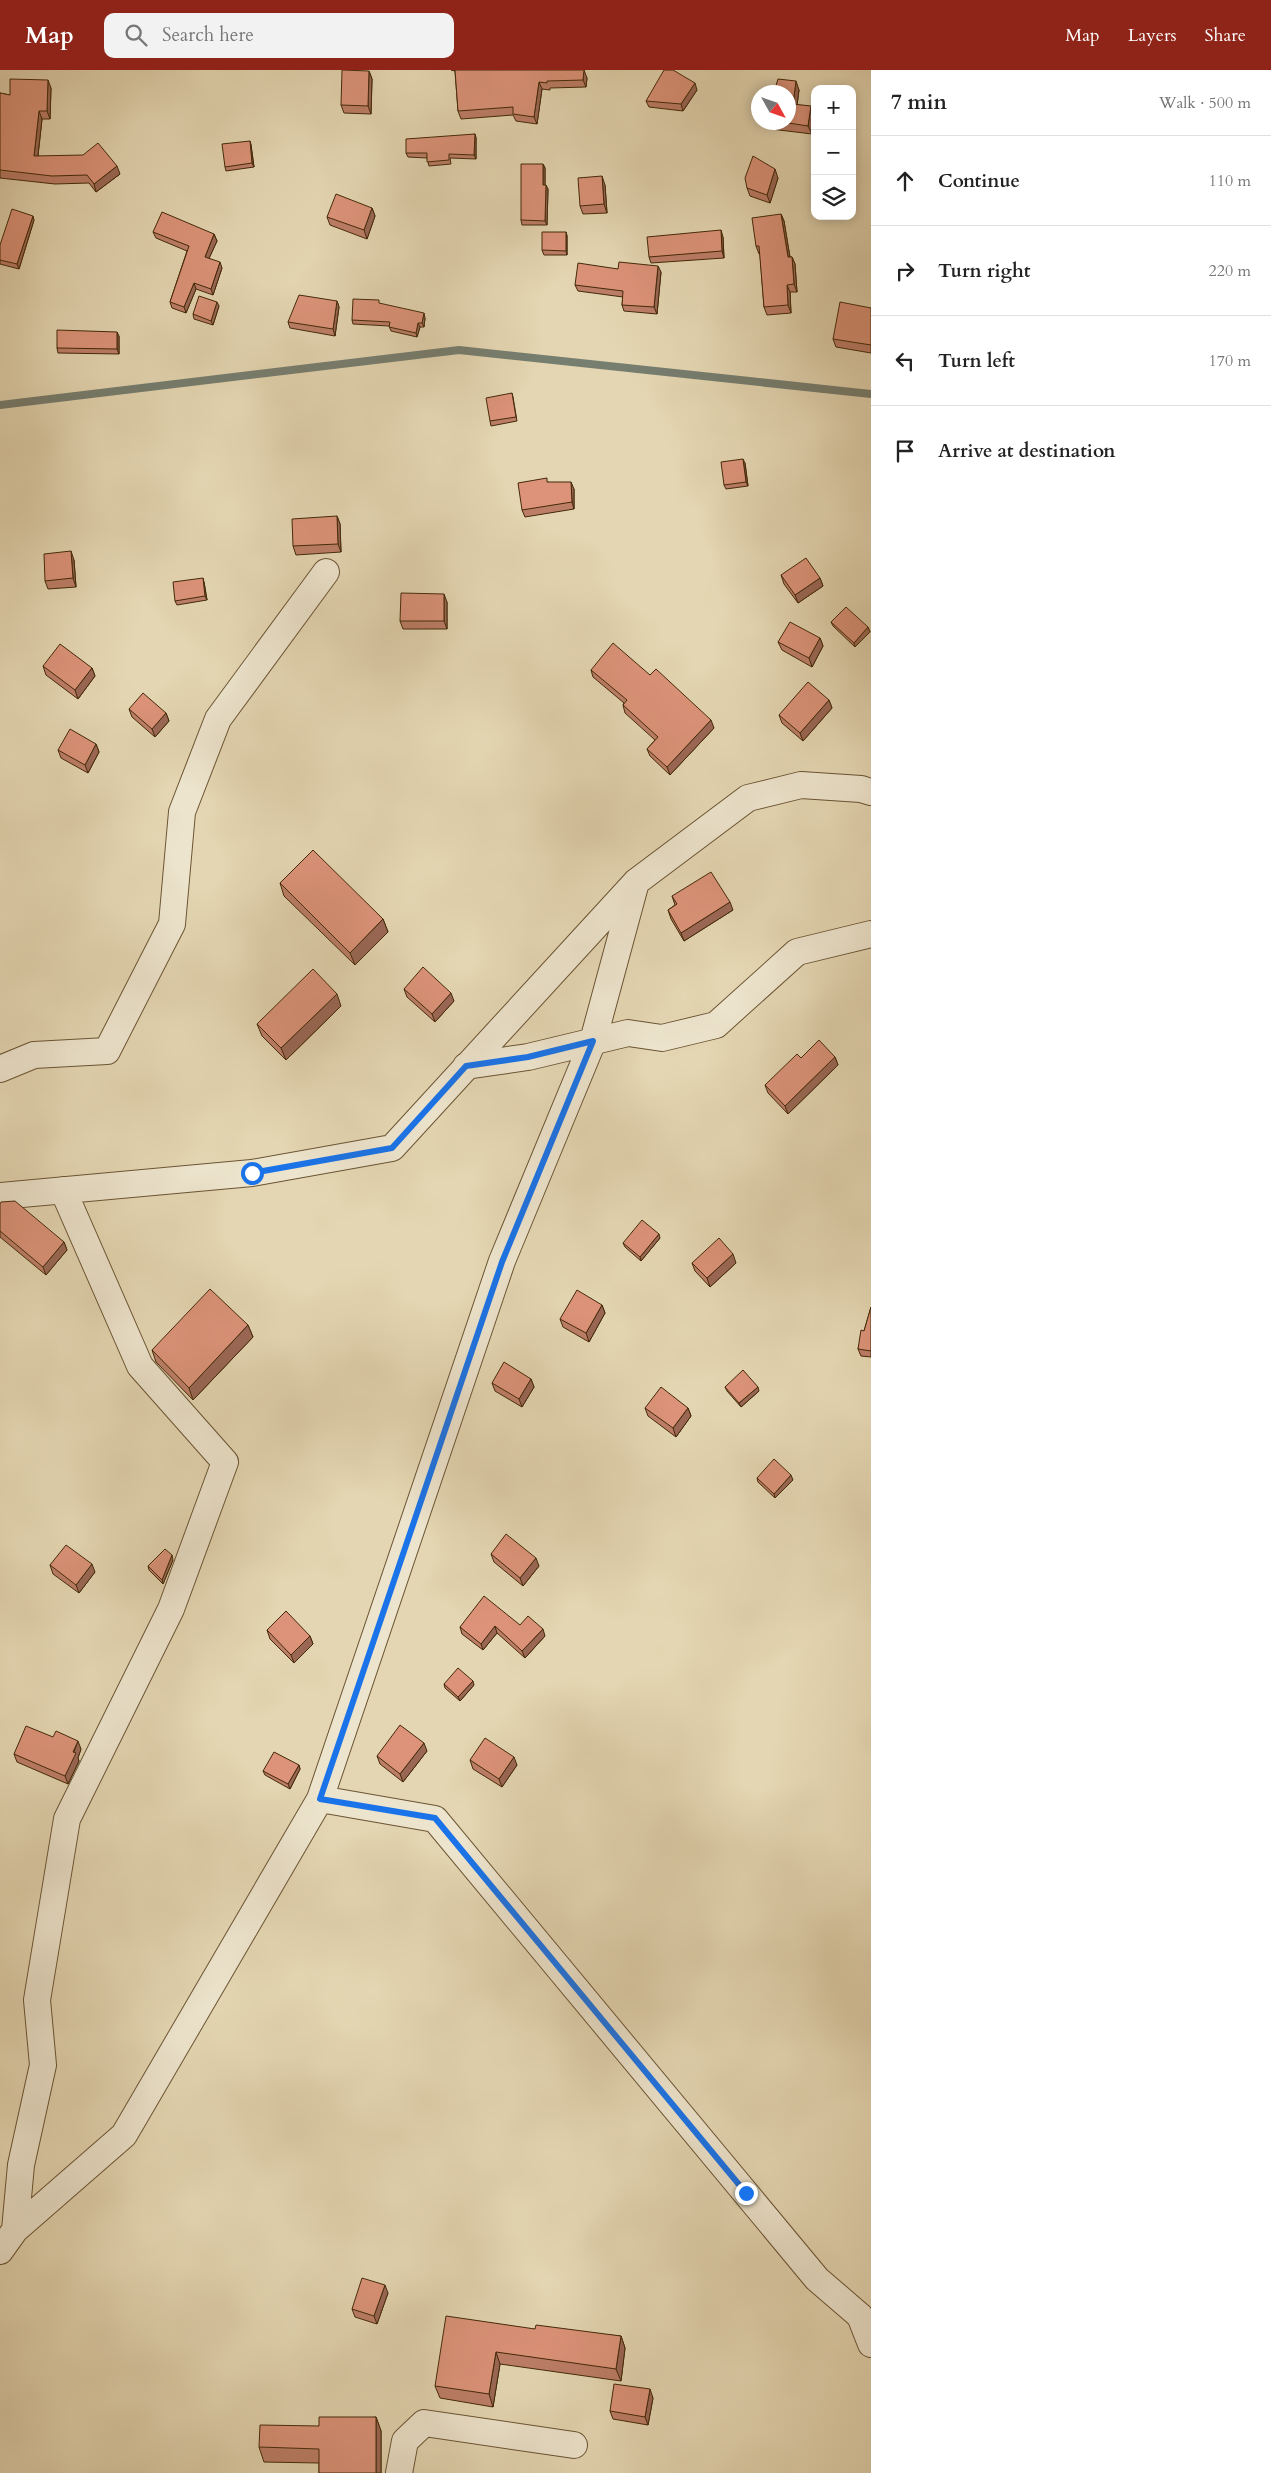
<!DOCTYPE html>
<meta charset="utf-8">
<style>
body{margin:0;font-family:Cardo,serif;background:#f2f2f2;color:#222}
.controls{position:absolute;right:15px;top:15px;display:grid;overflow:hidden;border-radius:10px;box-shadow:0 2px 12px #0003}
.controls button{width:45px;height:45px;display:grid;place-items:center;padding:0;border:0;border-bottom:1px solid #e0e0e0;background:#fff;color:#222;font:25px sans-serif}
.compass{position:absolute;left:751px;top:15px;width:45px;height:45px;border-radius:50%;background:#fff;box-shadow:0 2px 12px #0003;rotate:130deg}
.stop{position:absolute;width:15px;height:15px;margin:-11px;border:4px solid #1a73e8;border-radius:50%;background:#fff}
.stop.end{background:#1a73e8;border-color:#fff;box-shadow:0 1px 5px #0008}
.list{margin:0;padding:0;list-style:none}
h2{display:flex;justify-content:space-between;align-items:center;height:65px;margin:0;padding:0 20px;font-size:21px}
h2 small{font-size:16px;font-weight:400;color:#767676}
.list li{display:grid;grid-template-columns:32px 1fr auto;gap:15px;align-items:center;box-sizing:border-box;height:90px;padding:0 20px;border-top:1px solid #e0e0e0}
.list b{display:block;font-size:19px;white-space:nowrap}
.list em{font-size:16px;font-style:normal;color:#767676}
.icon{flex:none;width:28px;height:28px;fill:none;stroke:currentColor;stroke-width:2;stroke-linecap:round;stroke-linejoin:round}
.map{position:relative;flex:none;width:871px;height:2403px;overflow:hidden}
header{display:flex;align-items:center;gap:30px;box-sizing:border-box;height:70px;padding:0 25px;background:#8f2418;color:#fff}
header strong{font-size:24px}
nav{display:flex;gap:28px;margin-inline-start:auto;font-size:18px}
.search{width:350px;height:45px;background:#f2f2f2;display:flex;align-items:center;gap:12px;box-sizing:border-box;padding:0 18px;border-radius:10px;color:#767676;font-size:19px}
main{display:flex}
aside{flex:1;background:#fff}
.map>svg:first-child{display:block}
.lines{fill:none;stroke-linecap:round;stroke-linejoin:round}
.stream{stroke:#767e70;stroke-width:8}
.minor-casing{stroke:#6b5433;stroke-width:28}
.minor{stroke:#ede4cd;stroke-width:26}
.wall{fill:#bd7e68;stroke:#432909}
.shaded-wall{fill:#9a6755;stroke:#432909}
.building{fill:#dc9379;stroke:#432909}
.route{stroke:#1a73e8;stroke-width:6}
</style>
<header>
<strong>Map</strong>
<div class="search"><svg class="icon" aria-label="search" viewBox="0 0 24 24"><circle cx="10" cy="10" r="6"/><path d="M15 15l6 6"/></svg>Search here</div>
<nav><a>Map</a><a>Layers</a><a>Share</a></nav>
</header>
<main>
<div class="map">
<svg width="871" height="2403" viewBox="0 0 871 2403">
<rect width="100%" height="100%" fill="#e4d6b2"/>
<filter id="stains"><feTurbulence type="fractalNoise" baseFrequency=".004" numOctaves="4"/><feColorMatrix values="0 0 0 0 .2 0 0 0 0 .09 0 0 0 0 .02 0 0 0 .5 -.17"/></filter>
<radialGradient id="worn" r=".72"><stop offset=".6" stop-color="#630" stop-opacity="0"/><stop offset="1" stop-color="#630" stop-opacity=".3"/></radialGradient>
<g class="lines">
<!-- stream -->
<path class="stream" d="M 0,335 L 459,280 L 871,324"/>
<defs>
<path id="minor" d="M 466,996 L 528,987 L 628,963 L 662,968 L 716,955 L 797,882 L 871,864
M 0,999 L 34,985 L 107,981 L 172,854 L 182,742 L 218,649 L 326,502
M 0,1126 L 252,1103 L 392,1078 L 636,812 L 748,728 L 801,715 L 861,719 L 871,722
M 320,1729 L 435,1749 L 817,2209 L 860,2246 L 871,2274
M 15,2160 L 21,2095 L 43,1995 L 37,1930 L 67,1749 L 171,1539 L 225,1392 L 140,1296 L 63,1120
M 0,2181 L 15,2160 L 124,2065 L 320,1729 L 502,1191 L 593,971 L 636,812
M 399,2403 L 405,2371 L 424,2353 L 574,2375"/>
</defs>
<!-- minor casing -->
<use href="#minor" class="minor-casing"/>
<!-- minor -->
<use href="#minor" class="minor"/>
</g>
<!-- wall -->
<path class="wall" d="M 451,0 L 581,0 L 587,8 L 586,17 L 550,18 L 550,20 L 542,19 L 537,54 L 516,51 L 513,45 L 461,49 L 458,41 L 455,1 Z
M 369,1 L 372,9 L 371,44 L 344,43 L 341,35 Z
M 51,18 L 50,49 L 42,49 L 38,86 L 120,104 L 96,122 L 89,113 L 55,114 L 0,108 L 0,23 L 10,25 Z
M 697,20 L 683,41 L 649,37 L 646,31 Z
M 799,20 L 797,35 L 814,45 L 812,64 L 771,59 L 768,52 L 788,52 Z
M 815,62 L 815,95 L 812,87 Z
M 475,64 L 476,68 L 476,89 L 450,88 L 451,94 L 429,96 L 427,88 L 408,87 L 406,83 Z
M 250,71 L 251,75 L 254,97 L 226,101 L 225,97 Z
M 543,94 L 545,98 L 545,115 L 548,119 L 547,155 L 522,155 L 521,150 Z
M 778,108 L 770,133 L 750,126 L 747,118 Z
M 605,115 L 607,143 L 583,144 L 580,136 Z
M 372,138 L 375,146 L 367,169 L 330,155 L 327,147 Z
M 781,144 L 784,151 L 790,187 L 792,187 L 795,194 L 797,222 L 790,222 L 791,243 L 767,245 L 764,237 L 760,184 L 759,184 L 756,176 Z
M 34,150 L 19,199 L 0,194 L 0,175 Z
M 153,162 L 214,164 L 217,171 L 209,188 L 222,198 L 213,225 L 196,219 L 186,243 L 172,238 L 170,232 L 187,181 L 156,168 Z
M 566,162 L 567,166 L 567,185 L 544,185 L 542,180 Z
M 723,167 L 724,188 L 651,193 L 649,187 Z
M 661,202 L 657,244 L 624,241 L 622,235 L 623,227 L 578,221 L 575,215 Z
M 337,231 L 339,237 L 335,266 L 290,258 L 288,252 Z
M 381,234 L 425,248 L 424,257 L 420,257 L 417,267 L 391,261 L 389,256 L 353,254 L 352,250 Z
M 219,236 L 213,255 L 194,249 L 193,244 Z
M 871,238 L 871,283 L 836,277 L 833,269 Z
M 119,266 L 119,284 L 58,283 L 57,278 Z
M 512,323 L 513,327 L 517,351 L 491,356 L 490,351 Z
M 745,393 L 748,416 L 726,419 L 724,415 Z
M 548,412 L 574,419 L 574,439 L 525,447 L 522,440 Z
M 337,446 L 340,454 L 341,482 L 296,485 L 293,476 Z
M 74,490 L 76,517 L 48,519 L 45,511 Z
M 781,505 L 820,508 L 823,516 L 798,533 L 784,514 Z
M 204,512 L 207,530 L 177,535 L 175,531 Z
M 447,532 L 447,559 L 403,559 L 400,551 Z
M 831,552 L 868,557 L 870,562 L 855,577 L 833,556 Z
M 820,568 L 823,576 L 812,597 L 782,580 L 778,572 Z
M 43,596 L 92,598 L 95,606 L 78,629 L 46,605 Z
M 591,600 L 714,658 L 670,705 L 650,686 L 647,679 L 655,670 L 625,643 L 623,635 L 624,633 L 593,607 Z
M 829,630 L 832,638 L 803,671 L 782,653 L 779,645 Z
M 129,639 L 166,643 L 169,651 L 155,667 L 132,647 Z
M 96,674 L 99,682 L 88,703 L 61,688 L 58,680 Z
M 280,813 L 383,849 L 388,862 L 355,895 L 284,826 Z
M 672,826 L 733,840 L 684,871 L 671,849 L 668,840 L 675,835 Z
M 404,919 L 454,931 L 435,952 L 407,927 Z
M 341,936 L 286,990 L 262,966 L 257,954 Z
M 835,987 L 838,995 L 788,1044 L 768,1023 L 765,1015 L 801,988 Z
M 0,1134 L 64,1172 L 67,1180 L 46,1205 L 0,1167 Z
M 660,1168 L 641,1191 L 625,1177 L 623,1173 Z
M 692,1193 L 736,1193 L 710,1217 L 695,1201 Z
M 602,1235 L 605,1243 L 589,1272 L 563,1257 L 560,1249 Z
M 871,1237 L 871,1287 L 861,1286 L 858,1279 L 864,1261 Z
M 248,1255 L 253,1267 L 193,1330 L 156,1292 L 152,1280 Z
M 531,1309 L 534,1317 L 522,1337 L 495,1321 L 492,1313 Z
M 725,1317 L 759,1321 L 741,1337 L 727,1321 Z
M 645,1338 L 688,1338 L 691,1346 L 676,1367 L 648,1346 Z
M 757,1408 L 793,1410 L 775,1428 L 758,1412 Z
M 491,1484 L 539,1496 L 523,1516 L 494,1492 Z
M 173,1490 L 163,1514 L 149,1500 L 148,1496 Z
M 50,1495 L 95,1502 L 79,1523 L 53,1504 Z
M 520,1555 L 545,1566 L 525,1588 L 497,1563 L 483,1580 L 462,1564 L 460,1557 Z
M 267,1560 L 310,1566 L 313,1574 L 294,1593 L 270,1569 Z
M 444,1614 L 474,1615 L 460,1631 L 445,1618 Z
M 81,1679 L 78,1688 L 79,1691 L 68,1714 L 17,1692 L 14,1684 Z
M 427,1681 L 403,1712 L 380,1694 L 377,1686 Z
M 470,1690 L 517,1695 L 502,1717 L 473,1699 Z
M 299,1695 L 300,1699 L 290,1719 L 265,1705 L 263,1701 Z
M 388,2223 L 377,2254 L 355,2247 L 352,2239 Z
M 535,2259 L 621,2266 L 625,2278 L 621,2311 L 500,2294 L 493,2337 L 440,2328 L 435,2316 Z
M 653,2328 L 648,2355 L 613,2349 L 610,2341 Z
M 376,2347 L 381,2361 L 381,2403 L 319,2403 L 319,2393 L 264,2392 L 259,2377 L 319,2356 Z"/>
<!-- shaded-wall -->
<path class="shaded-wall" d="M 584,0 L 587,8 L 586,17 L 583,10 Z
M 369,1 L 372,9 L 371,44 L 368,36 Z
M 48,10 L 51,18 L 50,49 L 47,41 Z
M 796,11 L 799,20 L 796,43 L 793,34 Z
M 539,12 L 542,19 L 537,54 L 534,47 Z
M 695,13 L 697,20 L 683,41 L 681,34 Z
M 811,36 L 814,45 L 812,64 L 808,56 Z
M 39,41 L 42,49 L 37,94 L 34,86 Z
M 475,64 L 476,68 L 476,89 L 474,85 Z
M 250,71 L 251,75 L 254,97 L 252,93 Z
M 543,94 L 545,98 L 545,119 L 543,115 Z
M 117,96 L 120,104 L 96,122 L 94,114 Z
M 775,99 L 778,108 L 770,133 L 767,125 Z
M 602,106 L 605,115 L 607,143 L 604,134 Z
M 546,115 L 548,119 L 547,155 L 545,151 Z
M 372,138 L 375,146 L 367,169 L 364,160 Z
M 781,144 L 784,151 L 791,194 L 788,187 Z
M 33,146 L 34,150 L 19,199 L 17,194 Z
M 721,160 L 723,167 L 724,188 L 722,181 Z
M 566,162 L 567,166 L 567,185 L 566,181 Z
M 214,164 L 217,171 L 207,193 L 205,187 Z
M 792,187 L 795,194 L 797,222 L 794,214 Z
M 220,192 L 222,198 L 213,225 L 211,219 Z
M 658,196 L 661,202 L 657,244 L 654,237 Z
M 194,213 L 196,219 L 186,243 L 184,237 Z
M 787,215 L 790,222 L 791,243 L 788,235 Z
M 337,231 L 339,237 L 335,266 L 333,259 Z
M 217,232 L 219,236 L 213,255 L 211,251 Z
M 424,243 L 425,248 L 424,257 L 422,253 Z
M 418,253 L 420,257 L 417,267 L 416,263 Z
M 117,262 L 119,266 L 119,284 L 117,279 Z
M 743,389 L 745,393 L 748,416 L 746,412 Z
M 571,412 L 574,419 L 574,439 L 572,432 Z
M 337,446 L 340,454 L 341,482 L 338,474 Z
M 71,481 L 74,490 L 76,517 L 73,508 Z
M 203,508 L 204,512 L 207,530 L 205,526 Z
M 820,508 L 823,516 L 798,533 L 795,525 Z
M 444,524 L 447,532 L 447,559 L 444,551 Z
M 868,557 L 870,562 L 855,577 L 854,573 Z
M 820,568 L 823,576 L 812,597 L 809,588 Z
M 92,598 L 95,606 L 78,629 L 75,620 Z
M 829,630 L 832,638 L 803,671 L 800,663 Z
M 166,643 L 169,651 L 155,667 L 152,659 Z
M 711,650 L 714,658 L 670,705 L 667,697 Z
M 96,674 L 99,682 L 88,703 L 85,695 Z
M 730,832 L 733,840 L 684,871 L 681,863 Z
M 383,849 L 388,862 L 355,895 L 350,883 Z
M 451,923 L 454,931 L 435,952 L 432,944 Z
M 337,924 L 341,936 L 286,990 L 281,978 Z
M 835,987 L 838,995 L 788,1044 L 785,1036 Z
M 659,1164 L 660,1168 L 641,1191 L 640,1187 Z
M 64,1172 L 67,1180 L 46,1205 L 43,1197 Z
M 733,1184 L 736,1193 L 710,1217 L 707,1208 Z
M 602,1235 L 605,1243 L 589,1272 L 586,1263 Z
M 248,1255 L 253,1267 L 193,1330 L 189,1318 Z
M 531,1309 L 534,1317 L 522,1337 L 519,1329 Z
M 758,1317 L 759,1321 L 741,1337 L 739,1333 Z
M 688,1338 L 691,1346 L 676,1367 L 673,1358 Z
M 791,1405 L 793,1410 L 775,1428 L 774,1424 Z
M 172,1485 L 173,1490 L 163,1514 L 162,1510 Z
M 536,1488 L 539,1496 L 523,1516 L 520,1508 Z
M 92,1494 L 95,1502 L 79,1523 L 76,1515 Z
M 495,1556 L 497,1563 L 483,1580 L 481,1574 Z
M 543,1559 L 545,1566 L 525,1588 L 522,1581 Z
M 310,1566 L 313,1574 L 294,1593 L 291,1585 Z
M 473,1611 L 474,1615 L 460,1631 L 458,1627 Z
M 78,1671 L 81,1679 L 78,1688 L 79,1691 L 68,1714 L 65,1706 Z
M 424,1673 L 427,1681 L 403,1712 L 400,1704 Z
M 514,1687 L 517,1695 L 502,1717 L 499,1709 Z
M 299,1695 L 300,1699 L 290,1719 L 288,1714 Z
M 385,2215 L 388,2223 L 377,2254 L 374,2246 Z
M 621,2266 L 625,2278 L 621,2311 L 616,2299 Z
M 496,2282 L 500,2294 L 493,2337 L 489,2324 Z
M 650,2319 L 653,2328 L 648,2355 L 645,2347 Z
M 376,2347 L 381,2361 L 381,2403 L 376,2403 Z"/>
<!-- building -->
<path class="building" d="M 342,0 L 369,1 L 368,36 L 341,35 Z
M 455,0 L 584,0 L 583,10 L 547,11 L 547,13 L 539,12 L 534,47 L 513,44 L 513,37 L 458,41 Z
M 664,0 L 673,0 L 695,13 L 681,34 L 646,31 Z
M 10,9 L 48,10 L 47,41 L 39,41 L 34,86 L 83,85 L 98,73 L 117,96 L 94,114 L 87,105 L 52,106 L 0,100 L 0,23 L 10,25 Z
M 778,9 L 796,11 L 793,34 L 811,36 L 808,56 L 782,52 L 788,52 L 788,22 L 774,22 Z
M 815,62 L 815,88 L 812,87 Z
M 475,64 L 474,85 L 449,84 L 449,90 L 427,92 L 427,83 L 406,83 L 406,69 Z
M 250,71 L 252,93 L 225,97 L 222,74 Z
M 753,86 L 775,99 L 767,125 L 747,118 L 745,108 Z
M 521,94 L 543,94 L 543,115 L 546,115 L 545,151 L 521,150 Z
M 602,106 L 604,134 L 580,136 L 578,108 Z
M 336,124 L 372,138 L 364,160 L 327,147 Z
M 12,139 L 33,146 L 17,194 L 0,190 L 0,175 Z
M 162,142 L 214,164 L 205,187 L 220,192 L 211,219 L 194,213 L 184,237 L 170,232 L 189,176 L 153,162 Z
M 781,144 L 788,187 L 792,187 L 794,214 L 787,215 L 788,235 L 764,237 L 759,176 L 756,176 L 752,148 Z
M 721,160 L 722,181 L 649,187 L 647,167 Z
M 542,162 L 566,162 L 566,181 L 542,180 Z
M 619,192 L 658,196 L 654,237 L 622,235 L 623,221 L 575,215 L 578,193 L 618,199 Z
M 299,225 L 337,231 L 333,259 L 288,252 Z
M 199,226 L 217,232 L 211,251 L 193,244 Z
M 353,229 L 379,230 L 379,233 L 424,243 L 422,253 L 418,253 L 416,263 L 389,257 L 390,252 L 352,250 Z
M 840,232 L 871,238 L 871,275 L 833,269 Z
M 57,260 L 117,262 L 117,279 L 57,278 Z
M 512,323 L 516,347 L 490,351 L 486,328 Z
M 743,389 L 746,412 L 724,415 L 721,392 Z
M 547,408 L 547,412 L 571,412 L 572,432 L 522,440 L 518,413 Z
M 337,446 L 338,474 L 293,476 L 292,449 Z
M 71,481 L 73,508 L 45,511 L 44,484 Z
M 806,488 L 820,508 L 795,525 L 781,505 Z
M 203,508 L 205,526 L 175,531 L 173,512 Z
M 401,523 L 444,524 L 444,551 L 400,551 Z
M 846,537 L 868,557 L 854,573 L 831,552 Z
M 790,552 L 820,568 L 809,588 L 778,572 Z
M 613,573 L 650,605 L 656,599 L 711,650 L 667,697 L 647,679 L 658,667 L 623,635 L 627,630 L 591,600 Z
M 60,574 L 92,598 L 75,620 L 43,596 Z
M 808,612 L 829,630 L 800,663 L 779,645 Z
M 143,623 L 166,643 L 152,659 L 129,639 Z
M 70,659 L 96,674 L 85,695 L 58,680 Z
M 313,780 L 383,849 L 350,883 L 280,813 Z
M 711,802 L 730,832 L 681,863 L 668,840 L 677,834 L 672,826 Z
M 423,897 L 451,923 L 432,944 L 404,919 Z
M 313,899 L 337,924 L 281,978 L 257,954 Z
M 819,970 L 835,987 L 785,1036 L 765,1015 L 797,984 L 801,988 Z
M 15,1131 L 64,1172 L 43,1197 L 0,1161 L 0,1134 L 1,1132 Z
M 642,1150 L 659,1164 L 640,1187 L 623,1173 Z
M 719,1168 L 733,1184 L 707,1208 L 692,1193 Z
M 210,1219 L 248,1255 L 189,1318 L 152,1280 Z
M 577,1220 L 602,1235 L 586,1263 L 560,1249 Z
M 871,1237 L 871,1281 L 858,1279 L 861,1260 L 864,1261 Z
M 504,1292 L 531,1309 L 519,1329 L 492,1313 Z
M 743,1300 L 758,1317 L 739,1333 L 725,1317 Z
M 661,1317 L 688,1338 L 673,1358 L 645,1338 Z
M 774,1389 L 791,1405 L 774,1424 L 757,1408 Z
M 506,1464 L 536,1488 L 520,1508 L 491,1484 Z
M 66,1475 L 92,1494 L 76,1515 L 50,1495 Z
M 165,1479 L 172,1485 L 162,1510 L 148,1496 Z
M 484,1526 L 520,1555 L 528,1546 L 543,1559 L 522,1581 L 495,1556 L 481,1574 L 460,1557 Z
M 286,1541 L 310,1566 L 291,1585 L 267,1560 Z
M 458,1598 L 473,1611 L 458,1627 L 444,1614 Z
M 400,1655 L 424,1673 L 400,1704 L 377,1686 Z
M 26,1656 L 53,1667 L 56,1661 L 78,1671 L 73,1682 L 76,1683 L 65,1706 L 14,1684 Z
M 485,1668 L 514,1687 L 499,1709 L 470,1690 Z
M 274,1682 L 299,1695 L 288,1714 L 263,1701 Z
M 362,2208 L 385,2215 L 374,2246 L 352,2239 Z
M 446,2246 L 535,2259 L 536,2255 L 621,2266 L 616,2299 L 496,2282 L 489,2324 L 435,2316 Z
M 614,2314 L 650,2319 L 645,2347 L 610,2341 Z
M 319,2347 L 376,2347 L 376,2403 L 319,2403 L 319,2379 L 259,2377 L 260,2355 L 319,2356 Z"/>
<g class="lines">
<!-- route -->
<path class="route" d="M 252,1103 L 392,1078 L 466,996 L 528,987 L 593,971 L 502,1192 L 320,1729 L 435,1748 L 746,2123"/>
</g>
<rect width="100%" height="100%" filter="url(#stains)"/>
<rect width="100%" height="100%" fill="url(#worn)"/>
</svg>
<div class="controls">
<button>+</button>
<button>−</button>
<button><svg class="icon" aria-label="layers" viewBox="0 0 24 24"><path d="M12 4l9 5-9 5-9-5zM3 14l9 5 9-5"/></svg></button>
</div>
<svg class="compass" viewBox="-18 -18 36 36"><path d="M0-13l5 13h-10z" fill="#e53935"/><path d="M0 13l5-13h-10z" fill="#767676"/></svg>
<div class="stop" style="left:252px;top:1103px"></div>
<div class="stop end" style="left:746px;top:2123px"></div>
</div>
<aside>
<h2>7 min<small>Walk · 500 m</small></h2>
<ul class="list">
<li><svg class="icon" aria-label="ahead" viewBox="0 0 24 24"><path d="M12 20V5M6 11l6-6 6 6"/></svg><div><b>Continue</b></div><em>110 m</em></li>
<li><svg class="icon" aria-label="right" viewBox="0 0 24 24"><path d="M7 20v-9h11M14 6l5 5-5 5"/></svg><div><b>Turn right</b></div><em>220 m</em></li>
<li><svg class="icon" aria-label="left" viewBox="0 0 24 24"><path d="M17 20v-9H6M10 6l-5 5 5 5"/></svg><div><b>Turn left</b></div><em>170 m</em></li>
<li><svg class="icon" aria-label="arrive" viewBox="0 0 24 24"><path d="M6 21V4h12l-3 4 3 4H6"/></svg><div><b>Arrive at destination</b></div></li>
</ul>
</aside>
</main>
